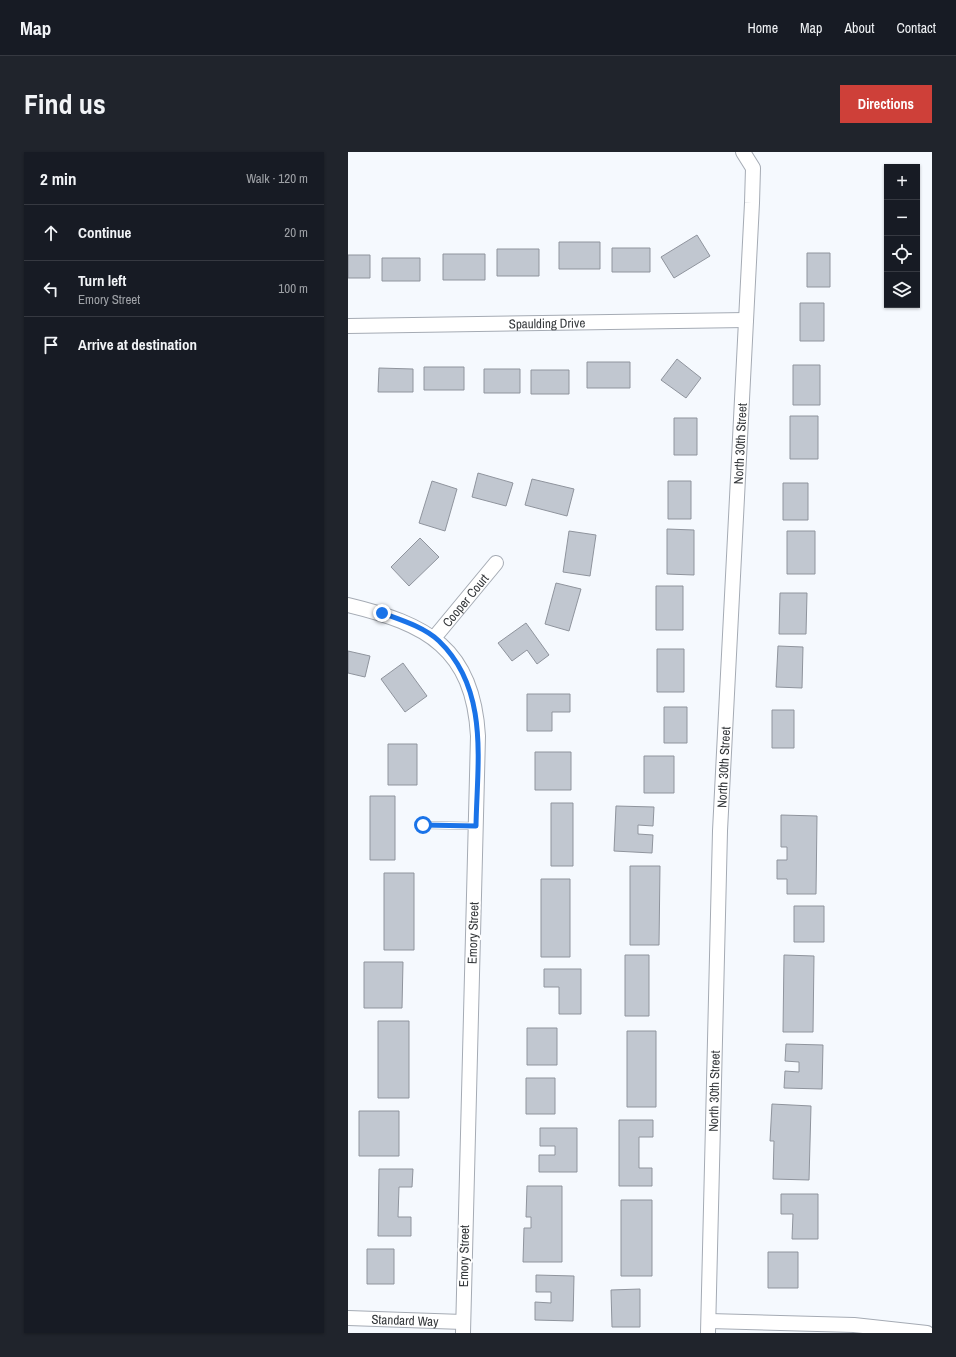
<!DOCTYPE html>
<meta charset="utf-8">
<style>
body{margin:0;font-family:"Archivo Narrow",sans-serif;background:#20242c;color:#f1f3f6}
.controls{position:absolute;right:12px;top:12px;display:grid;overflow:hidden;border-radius:0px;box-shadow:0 1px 3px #0004}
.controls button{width:36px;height:36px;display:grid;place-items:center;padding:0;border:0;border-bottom:1px solid #363941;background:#171b24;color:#f1f3f6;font:20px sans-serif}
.stop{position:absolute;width:12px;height:12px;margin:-9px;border:3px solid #1a73e8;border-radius:50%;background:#fff}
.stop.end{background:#1a73e8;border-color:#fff;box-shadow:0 1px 4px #0008}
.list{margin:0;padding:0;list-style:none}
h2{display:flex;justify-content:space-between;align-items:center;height:52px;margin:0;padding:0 16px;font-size:17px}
h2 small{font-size:13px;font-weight:400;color:#9ea1a6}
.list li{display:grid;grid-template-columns:26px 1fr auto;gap:12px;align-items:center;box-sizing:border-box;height:56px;padding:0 16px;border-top:1px solid #363941}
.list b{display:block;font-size:15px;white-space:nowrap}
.list p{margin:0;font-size:13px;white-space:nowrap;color:#9ea1a6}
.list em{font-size:13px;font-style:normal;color:#9ea1a6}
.icon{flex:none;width:22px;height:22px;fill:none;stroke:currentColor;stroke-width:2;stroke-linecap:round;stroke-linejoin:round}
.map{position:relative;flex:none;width:584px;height:1181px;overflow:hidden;border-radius:0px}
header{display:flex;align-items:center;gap:24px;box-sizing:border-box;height:56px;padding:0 20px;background:#171b24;border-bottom:1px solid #363941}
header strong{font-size:19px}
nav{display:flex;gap:22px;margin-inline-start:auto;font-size:14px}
.intro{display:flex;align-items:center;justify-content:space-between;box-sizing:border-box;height:96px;padding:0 24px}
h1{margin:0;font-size:28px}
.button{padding:10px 18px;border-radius:0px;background:#ce4039;color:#fff;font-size:14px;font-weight:700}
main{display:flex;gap:24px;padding:0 24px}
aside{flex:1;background:#171b24;border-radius:0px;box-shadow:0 1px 3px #0004}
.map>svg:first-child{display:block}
.building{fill:#c1c7d0;stroke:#8f949d}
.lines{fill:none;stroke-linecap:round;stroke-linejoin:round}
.lane-casing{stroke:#a5abb4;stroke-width:8}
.street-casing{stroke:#a5abb4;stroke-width:16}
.lane{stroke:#fff;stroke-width:7}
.street{stroke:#fff;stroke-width:14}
.route{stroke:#1a73e8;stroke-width:5}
.labels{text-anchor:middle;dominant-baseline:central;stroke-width:4;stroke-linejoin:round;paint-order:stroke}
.street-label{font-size:13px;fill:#35383b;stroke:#fff}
</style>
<header>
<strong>Map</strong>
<nav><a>Home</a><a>Map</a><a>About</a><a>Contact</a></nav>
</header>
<div class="intro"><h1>Find us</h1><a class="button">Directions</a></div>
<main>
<aside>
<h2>2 min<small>Walk · 120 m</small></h2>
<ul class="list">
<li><svg class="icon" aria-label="ahead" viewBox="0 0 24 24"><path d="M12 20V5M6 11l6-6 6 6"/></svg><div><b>Continue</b></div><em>20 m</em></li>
<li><svg class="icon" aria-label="left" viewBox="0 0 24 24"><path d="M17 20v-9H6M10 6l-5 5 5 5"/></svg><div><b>Turn left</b><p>Emory Street</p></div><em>100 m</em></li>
<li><svg class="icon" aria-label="arrive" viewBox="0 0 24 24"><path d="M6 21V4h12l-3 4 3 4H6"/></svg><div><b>Arrive at destination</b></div></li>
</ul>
</aside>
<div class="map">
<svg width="584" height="1181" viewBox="0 0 584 1181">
<rect width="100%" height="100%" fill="#f5f9fe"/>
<!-- building -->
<path class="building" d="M 349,83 L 362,104 L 326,126 L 313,105 Z
M 211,90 L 252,90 L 252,117 L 211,117 Z
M 264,96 L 302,96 L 302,120 L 264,120 Z
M 149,97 L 191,97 L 191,124 L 149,124 Z
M 459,101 L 482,101 L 482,135 L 459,135 Z
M 95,102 L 137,102 L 137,128 L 95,128 Z
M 0,103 L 22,103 L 22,126 L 0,126 Z
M 34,106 L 72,106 L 72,129 L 34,129 Z
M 452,151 L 476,151 L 476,189 L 452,189 Z
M 329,207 L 353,226 L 338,246 L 313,228 Z
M 239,210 L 282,210 L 282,236 L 239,236 Z
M 445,213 L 472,213 L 472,253 L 445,253 Z
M 76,215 L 116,215 L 116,238 L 76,238 Z
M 31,216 L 65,217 L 65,240 L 30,240 Z
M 136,217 L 172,217 L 172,241 L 136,241 Z
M 183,218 L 221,218 L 221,242 L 183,242 Z
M 442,264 L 470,264 L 470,307 L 442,307 Z
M 326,266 L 349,266 L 349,303 L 326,303 Z
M 130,321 L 165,331 L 158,354 L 124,345 Z
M 184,327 L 226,337 L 219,364 L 177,353 Z
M 84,329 L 109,337 L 97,379 L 71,371 Z
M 320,329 L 343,329 L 343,367 L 320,367 Z
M 435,331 L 460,331 L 460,368 L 435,368 Z
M 319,377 L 346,378 L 346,423 L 319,422 Z
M 221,379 L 248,383 L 242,424 L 215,420 Z
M 439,379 L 467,379 L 467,422 L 439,422 Z
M 72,386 L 91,405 L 61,434 L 43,415 Z
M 208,431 L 233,437 L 221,479 L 197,472 Z
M 308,434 L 335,434 L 335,478 L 308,478 Z
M 432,441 L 459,441 L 458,482 L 431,482 Z
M 178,471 L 201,503 L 189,512 L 179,498 L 164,509 L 150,491 Z
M 430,494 L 455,495 L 454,536 L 428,535 Z
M 309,497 L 336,497 L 336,540 L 309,540 Z
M 0,499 L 22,504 L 17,525 L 0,521 Z
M 55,511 L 79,544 L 57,560 L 33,527 Z
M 179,542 L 222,542 L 222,560 L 204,560 L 204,579 L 179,579 Z
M 316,555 L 339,555 L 339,591 L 316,591 Z
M 424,558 L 446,558 L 446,596 L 424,596 Z
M 40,592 L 69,592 L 69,633 L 40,633 Z
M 187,600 L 223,600 L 223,638 L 187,638 Z
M 296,604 L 326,604 L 326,641 L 296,641 Z
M 22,644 L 47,644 L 47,708 L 22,708 Z
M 203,651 L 225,651 L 225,714 L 203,714 Z
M 268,654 L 306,655 L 305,674 L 290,673 L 290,682 L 305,683 L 304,701 L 266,699 Z
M 433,663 L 469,664 L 468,742 L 439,742 L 439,727 L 429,727 L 429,708 L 439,708 L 439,695 L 433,695 Z
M 282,714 L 312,714 L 311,793 L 282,793 Z
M 36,721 L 66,721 L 66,798 L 36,798 Z
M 193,727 L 222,727 L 222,805 L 193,805 Z
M 446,754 L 476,754 L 476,790 L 446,790 Z
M 277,803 L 301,803 L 301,864 L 277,864 Z
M 436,803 L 466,804 L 465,880 L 435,880 Z
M 16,810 L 55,810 L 54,856 L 16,856 Z
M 196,817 L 233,817 L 233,862 L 211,862 L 211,835 L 196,835 Z
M 30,869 L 61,869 L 61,946 L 30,946 Z
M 179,876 L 209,876 L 209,913 L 179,913 Z
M 279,879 L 308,879 L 308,955 L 279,955 Z
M 438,892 L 475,893 L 474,937 L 436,936 L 437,919 L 451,920 L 451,910 L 437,909 Z
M 178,926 L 207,926 L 207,962 L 178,962 Z
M 424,952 L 463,954 L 461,1028 L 425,1027 L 426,989 L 422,989 Z
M 11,959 L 51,959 L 51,1004 L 11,1004 Z
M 271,968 L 305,968 L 305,985 L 291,985 L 291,1016 L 304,1016 L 304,1034 L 271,1034 Z
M 192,976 L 229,976 L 229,1020 L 191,1020 L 191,1003 L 207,1003 L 207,994 L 192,994 Z
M 31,1017 L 65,1017 L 64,1035 L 51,1035 L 50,1065 L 63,1065 L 63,1084 L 30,1084 Z
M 179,1034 L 214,1034 L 214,1110 L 175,1110 L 176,1076 L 183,1076 L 183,1065 L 178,1065 Z
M 433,1042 L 470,1042 L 470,1087 L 444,1087 L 445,1062 L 433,1062 Z
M 273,1048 L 304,1048 L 304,1124 L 273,1124 Z
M 19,1097 L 46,1097 L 46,1132 L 19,1132 Z
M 420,1100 L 450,1100 L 450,1136 L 420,1136 Z
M 188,1123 L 226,1124 L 225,1169 L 187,1168 L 187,1150 L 203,1151 L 203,1140 L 188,1140 Z
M 292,1137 L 292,1175 L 264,1175 L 263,1138 Z"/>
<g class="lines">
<defs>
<path id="lane" d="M 75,673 L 128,674"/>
<g id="street">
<path id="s1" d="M 0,174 L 398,168"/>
<path d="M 0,453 C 79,472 125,496 130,584 L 115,1181"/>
<path id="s2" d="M 86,486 L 148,411"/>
<path id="s3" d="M 0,1166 L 115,1170"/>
<path d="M 361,1169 L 506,1173 L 579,1181"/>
<path id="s4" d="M 360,1181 L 372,679 L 404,51 L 405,16 L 395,0"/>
</g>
</defs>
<!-- lane casing -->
<use href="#lane" class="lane-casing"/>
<!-- street casing -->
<use href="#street" class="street-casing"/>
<!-- lane -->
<use href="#lane" class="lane"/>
<!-- street -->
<use href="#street" class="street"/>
</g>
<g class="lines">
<!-- route -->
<path class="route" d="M 34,461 C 53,468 76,475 91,489 C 142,538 129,611 128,674 L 75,673"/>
</g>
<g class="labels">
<!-- street labels -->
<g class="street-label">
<text stroke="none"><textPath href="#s1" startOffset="199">Spaulding Drive</textPath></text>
<text stroke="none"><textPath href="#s4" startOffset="890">North 30th Street</textPath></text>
<text stroke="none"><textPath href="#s2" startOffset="49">Cooper Court</textPath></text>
<text stroke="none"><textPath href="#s4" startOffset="566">North 30th Street</textPath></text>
<text transform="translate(125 781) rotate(-88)">Emory Street</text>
<text stroke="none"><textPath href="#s4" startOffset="242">North 30th Street</textPath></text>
<text transform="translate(116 1104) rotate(-89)">Emory Street</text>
<text stroke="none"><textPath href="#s3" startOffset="57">Standard Way</textPath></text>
</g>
</g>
</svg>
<div class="controls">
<button>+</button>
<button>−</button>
<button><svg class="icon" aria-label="locate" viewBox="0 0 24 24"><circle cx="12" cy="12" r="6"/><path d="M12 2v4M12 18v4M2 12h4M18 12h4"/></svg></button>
<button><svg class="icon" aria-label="layers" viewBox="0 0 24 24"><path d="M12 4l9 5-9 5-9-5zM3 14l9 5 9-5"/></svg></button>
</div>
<div class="stop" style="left:75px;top:673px"></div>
<div class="stop end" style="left:34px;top:461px"></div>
</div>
</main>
